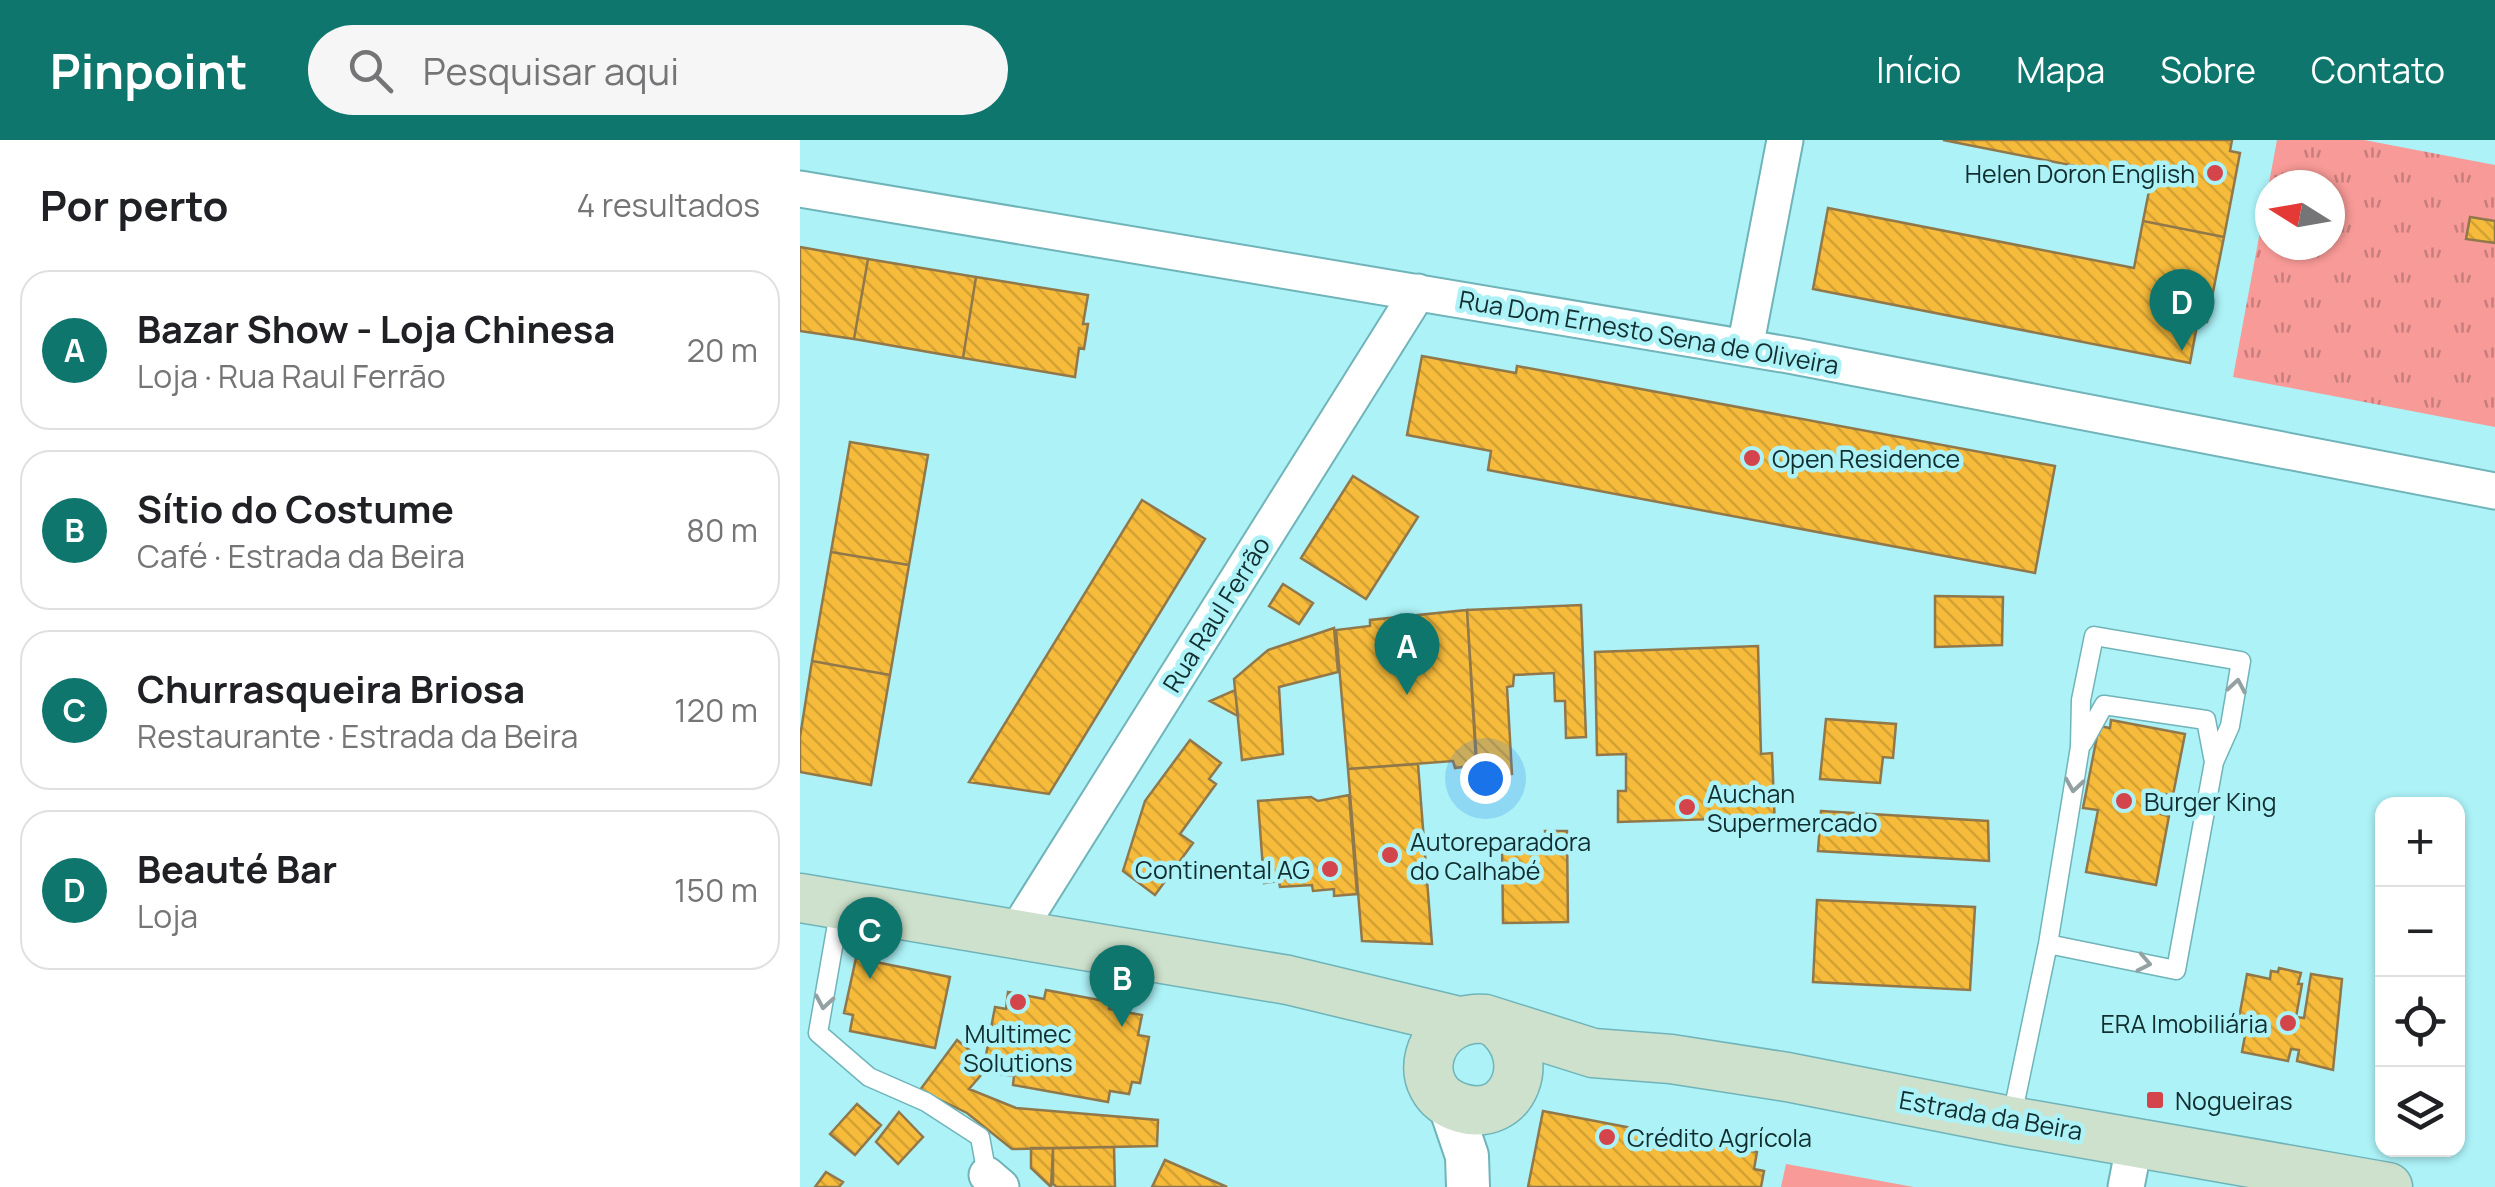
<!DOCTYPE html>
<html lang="pt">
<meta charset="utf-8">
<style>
body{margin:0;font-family:Manrope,sans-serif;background:#f6f6f6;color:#202124}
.controls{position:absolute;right:30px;bottom:30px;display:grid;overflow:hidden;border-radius:20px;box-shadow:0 2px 8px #0004}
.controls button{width:90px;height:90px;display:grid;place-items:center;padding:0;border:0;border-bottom:2px solid #e0e0e0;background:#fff;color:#202124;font:50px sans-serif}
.compass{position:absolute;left:1455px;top:30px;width:90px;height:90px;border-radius:50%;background:#fff;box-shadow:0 2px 8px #0004;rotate:281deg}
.you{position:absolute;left:685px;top:638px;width:35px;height:35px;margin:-25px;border:8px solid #fff;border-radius:50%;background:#1a73e8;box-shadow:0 0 0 15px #1a73e833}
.badge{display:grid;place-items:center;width:65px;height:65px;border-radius:50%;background:#0f766e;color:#fff;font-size:32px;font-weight:700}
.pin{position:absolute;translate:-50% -82px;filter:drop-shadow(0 2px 5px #0008)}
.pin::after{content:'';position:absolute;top:52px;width:35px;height:30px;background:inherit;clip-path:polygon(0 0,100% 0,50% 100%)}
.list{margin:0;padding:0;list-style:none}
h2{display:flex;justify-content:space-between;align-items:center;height:130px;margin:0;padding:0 40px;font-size:42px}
h2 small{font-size:32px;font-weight:400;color:#757577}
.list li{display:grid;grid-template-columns:65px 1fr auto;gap:30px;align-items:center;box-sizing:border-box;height:160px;margin:0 20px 20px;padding:0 20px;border:2px solid #e0e0e0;border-radius:30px}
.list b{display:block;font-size:38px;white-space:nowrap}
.list p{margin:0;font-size:32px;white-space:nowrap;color:#757577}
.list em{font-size:32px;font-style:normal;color:#757577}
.icon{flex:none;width:55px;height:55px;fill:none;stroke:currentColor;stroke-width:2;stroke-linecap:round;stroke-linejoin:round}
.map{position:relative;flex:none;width:1695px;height:1047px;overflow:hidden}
header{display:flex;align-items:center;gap:60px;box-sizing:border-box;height:140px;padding:0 50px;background:#0f766e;color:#fff}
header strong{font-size:48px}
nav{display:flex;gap:55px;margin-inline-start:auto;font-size:35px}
.search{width:700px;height:90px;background:#f6f6f6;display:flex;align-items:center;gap:25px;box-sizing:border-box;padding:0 35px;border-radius:55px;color:#757577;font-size:38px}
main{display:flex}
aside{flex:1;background:#fff}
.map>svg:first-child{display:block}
.grass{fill:url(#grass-tufts);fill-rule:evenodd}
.park{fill:#f89a97}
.building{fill:url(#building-back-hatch);stroke:#91784b;stroke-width:2.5}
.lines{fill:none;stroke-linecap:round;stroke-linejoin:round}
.service-casing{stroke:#70b4b9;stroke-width:21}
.minor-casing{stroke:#70b4b9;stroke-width:39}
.tertiary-casing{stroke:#70b4b9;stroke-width:46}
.secondary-casing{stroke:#70b4b9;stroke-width:51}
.service{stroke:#fff;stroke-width:18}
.minor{stroke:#fff;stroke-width:35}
.tertiary{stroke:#fff;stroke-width:42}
.secondary{stroke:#cee1cc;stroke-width:48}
.oneway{stroke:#94a1a2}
.poi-dot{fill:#d4444b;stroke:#acf2f7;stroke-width:4}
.labels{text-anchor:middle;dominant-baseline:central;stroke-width:9;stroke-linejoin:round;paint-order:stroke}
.poi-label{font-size:25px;fill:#112e30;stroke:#acf2f7;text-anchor:start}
.street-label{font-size:25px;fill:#112e30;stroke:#acf2f7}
</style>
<header>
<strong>Pinpoint</strong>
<div class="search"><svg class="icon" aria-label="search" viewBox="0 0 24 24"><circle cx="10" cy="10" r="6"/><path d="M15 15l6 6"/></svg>Pesquisar aqui</div>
<nav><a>Início</a><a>Mapa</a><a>Sobre</a><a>Contato</a></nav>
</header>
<main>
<aside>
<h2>Por perto<small>4 resultados</small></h2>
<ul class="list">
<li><span class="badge">A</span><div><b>Bazar Show - Loja Chinesa</b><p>Loja · Rua Raul Ferrão</p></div><em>20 m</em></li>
<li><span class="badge">B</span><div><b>Sítio do Costume</b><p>Café · Estrada da Beira</p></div><em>80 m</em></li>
<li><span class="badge">C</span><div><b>Churrasqueira Briosa</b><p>Restaurante · Estrada da Beira</p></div><em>120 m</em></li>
<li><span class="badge">D</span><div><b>Beauté Bar</b><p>Loja</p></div><em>150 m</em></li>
</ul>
</aside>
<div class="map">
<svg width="1695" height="1047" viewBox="0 0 1695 1047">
<defs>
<pattern id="grass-tufts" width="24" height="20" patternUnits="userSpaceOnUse" patternTransform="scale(2.5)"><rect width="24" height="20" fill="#f89a97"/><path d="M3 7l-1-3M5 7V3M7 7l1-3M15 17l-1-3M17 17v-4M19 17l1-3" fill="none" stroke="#c77e7c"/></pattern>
<pattern id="building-back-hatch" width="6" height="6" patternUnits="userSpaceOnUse" patternTransform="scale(2.5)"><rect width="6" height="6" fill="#f7bb3b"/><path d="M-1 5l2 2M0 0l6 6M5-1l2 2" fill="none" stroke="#d3a134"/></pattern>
</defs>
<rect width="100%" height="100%" fill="#acf2f7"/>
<!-- grass -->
<path class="grass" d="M 1477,0 L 1564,0 L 1695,25 L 1695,287 L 1433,237 ZM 1470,45 L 1530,45 L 1530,105 L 1470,105 Z"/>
<!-- park -->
<path class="park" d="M 986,1024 L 1114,1047 L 981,1047 Z"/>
<!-- building -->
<path class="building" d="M 1143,0 L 1432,0 L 1430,11 L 1440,13 L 1424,97 L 1343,81 L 1351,41 Z
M 1028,68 L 1334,128 L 1343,81 L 1424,97 L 1407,182 L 1398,180 L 1390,223 L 1013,149 Z
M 1670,77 L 1695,81 L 1695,103 L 1666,99 Z
M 0,107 L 68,119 L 54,199 L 0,191 Z
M 68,119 L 176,137 L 163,218 L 54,199 Z
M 176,137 L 288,155 L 283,184 L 288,184 L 284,209 L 279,208 L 275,237 L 163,218 Z
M 622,216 L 716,233 L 717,226 L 1255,326 L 1235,433 L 688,330 L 691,311 L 607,295 Z
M 50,302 L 128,315 L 109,425 L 31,412 Z
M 553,336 L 618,377 L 566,459 L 501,418 Z
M 342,360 L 405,399 L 249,654 L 169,642 Z
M 31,412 L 109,425 L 90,535 L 12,521 Z
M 483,444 L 513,463 L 499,484 L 469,466 Z
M 1135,456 L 1203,457 L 1202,505 L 1135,507 Z
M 781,465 L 786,597 L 766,598 L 765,561 L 755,561 L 754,533 L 714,535 L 713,546 L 707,547 L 712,634 L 677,639 L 667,470 Z
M 667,470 L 677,625 L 655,628 L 653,621 L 548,629 L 536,490 L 570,486 L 570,480 Z
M 534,488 L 538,532 L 479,547 L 483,614 L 442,620 L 434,539 L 468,510 Z
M 958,506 L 961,614 L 972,613 L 975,688 L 949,689 L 948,678 L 818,682 L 818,651 L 826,651 L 826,614 L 797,615 L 795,512 Z
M 12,521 L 90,535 L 71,645 L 0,632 L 0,597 Z
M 435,550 L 438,576 L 410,561 Z
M 1026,579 L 1096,584 L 1093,618 L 1083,617 L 1080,643 L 1020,639 Z
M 1311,580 L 1385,594 L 1373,655 L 1364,654 L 1361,674 L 1369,676 L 1356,745 L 1286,732 L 1298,670 L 1283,668 L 1299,586 L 1310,588 Z
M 390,600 L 421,623 L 409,639 L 416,644 L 380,694 L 393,703 L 355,755 L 323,731 L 345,661 Z
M 618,624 L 632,804 L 562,801 L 548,629 Z
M 549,655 L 557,754 L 534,756 L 534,749 L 513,751 L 512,745 L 480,747 L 479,741 L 464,743 L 458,661 L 511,657 L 518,661 Z
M 1021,671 L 1188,681 L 1189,721 L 1018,711 Z
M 745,691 L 767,691 L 768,782 L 703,783 L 702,703 L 746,702 Z
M 1017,760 L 1175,767 L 1170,850 L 1013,842 Z
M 56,818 L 150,837 L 135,908 L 50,891 L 53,875 L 44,873 Z
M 1479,828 L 1501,833 L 1498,844 L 1502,844 L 1496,877 L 1504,878 L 1511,834 L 1542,839 L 1533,930 L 1497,921 L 1499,910 L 1491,909 L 1488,921 L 1442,912 L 1446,890 L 1437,889 L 1447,834 L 1470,839 L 1471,831 L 1478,832 Z
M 246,850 L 310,862 L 309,869 L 342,875 L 338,895 L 349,897 L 340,943 L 332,942 L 329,954 L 310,951 L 308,962 L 213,945 L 214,936 L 193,933 L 196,916 L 186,915 L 195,867 L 206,869 L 208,852 L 244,859 Z
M 157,900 L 189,926 L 169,949 L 216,968 L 358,980 L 357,1006 L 212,1009 L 167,973 L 120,950 Z
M 57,964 L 81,985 L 55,1015 L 30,994 Z
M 743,971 L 957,1012 L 954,1029 L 964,1031 L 961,1047 L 728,1047 Z
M 99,972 L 123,997 L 98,1024 L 76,1002 Z
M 314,1007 L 315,1047 L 257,1047 L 253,1044 L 253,1008 Z
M 231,1008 L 253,1008 L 251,1047 L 231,1028 Z
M 365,1020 L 427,1047 L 352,1047 Z
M 26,1032 L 43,1042 L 39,1047 L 15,1047 Z"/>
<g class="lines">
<defs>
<path id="service" d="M 1283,603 L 1304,565 L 1406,580 L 1414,622
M 40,767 L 18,893 L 69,937 L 126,962 L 180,997 L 187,1035
M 1211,981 L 1248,804 L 1280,607 L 1281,560 L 1294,496 L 1441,521 L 1430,586 L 1414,622 L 1376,830 L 1248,804"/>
<path id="minor" d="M 0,49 L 994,216 L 1695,351
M 945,208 L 985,0
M 214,796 L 618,152
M 187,1035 L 201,1047
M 1326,1047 L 1335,1001"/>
<path id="tertiary" d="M 649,963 L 667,1016 L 668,1047"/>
<path id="secondary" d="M 0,758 L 488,840 L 659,881
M 697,884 C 739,917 715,984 661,968 C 606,952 625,874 685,879 L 793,913 L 871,919 L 987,937 L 1211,981 L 1588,1047"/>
</defs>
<!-- service casing -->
<use href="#service" class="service-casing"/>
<!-- minor casing -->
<use href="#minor" class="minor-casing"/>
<!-- tertiary casing -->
<use href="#tertiary" class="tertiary-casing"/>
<!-- secondary casing -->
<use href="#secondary" class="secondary-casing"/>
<!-- service -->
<use href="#service" class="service"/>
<!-- minor -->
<use href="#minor" class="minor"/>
<!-- tertiary -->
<use href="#tertiary" class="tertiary"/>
<!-- secondary -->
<use href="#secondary" class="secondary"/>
</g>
<!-- one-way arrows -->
<defs><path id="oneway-chevron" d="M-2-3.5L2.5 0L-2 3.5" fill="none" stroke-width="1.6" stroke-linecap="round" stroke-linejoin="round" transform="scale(2.5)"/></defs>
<g class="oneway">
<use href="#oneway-chevron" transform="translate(1437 546) rotate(-80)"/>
<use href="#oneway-chevron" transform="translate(1274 645) rotate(99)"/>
<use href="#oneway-chevron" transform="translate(1344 823) rotate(11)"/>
<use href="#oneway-chevron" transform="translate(24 862) rotate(100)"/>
</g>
<!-- markers -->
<g class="poi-dot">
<circle cx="1415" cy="33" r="10"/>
<circle cx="952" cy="318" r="10"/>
<circle cx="1324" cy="661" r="10"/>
<circle cx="887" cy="667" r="10"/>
<circle cx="590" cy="715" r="10"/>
<circle cx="530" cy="729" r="10"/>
<circle cx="218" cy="862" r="10"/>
<circle cx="1488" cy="883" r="10"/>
<rect x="1345" y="950" width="20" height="20" rx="5"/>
<circle cx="807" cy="997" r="10"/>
</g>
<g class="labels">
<!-- poi labels -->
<g class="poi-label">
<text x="1395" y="33" text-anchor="end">Helen Doron English</text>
<text x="972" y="318">Open Residence</text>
<text x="907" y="653">Auchan<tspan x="907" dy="29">Supermercado</tspan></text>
<text x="1344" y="661">Burger King</text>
<text x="610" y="701">Autoreparadora<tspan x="610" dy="29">do Calhabé</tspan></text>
<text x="510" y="729" text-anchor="end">Continental AG</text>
<text x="1468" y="883" text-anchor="end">ERA Imobiliária</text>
<text x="218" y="893" text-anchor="middle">Multimec<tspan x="218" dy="29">Solutions</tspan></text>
<text x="1375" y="960">Nogueiras</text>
<text x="827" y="997">Crédito Agrícola</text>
</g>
<!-- street labels -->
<g class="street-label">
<text transform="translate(849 192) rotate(10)">Rua Dom Ernesto Sena de Oliveira</text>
<text transform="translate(416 474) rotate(-58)">Rua Raul Ferrão</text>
<text transform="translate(1191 975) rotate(10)">Estrada da Beira</text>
</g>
</g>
</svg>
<div class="controls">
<button>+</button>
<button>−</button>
<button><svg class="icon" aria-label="locate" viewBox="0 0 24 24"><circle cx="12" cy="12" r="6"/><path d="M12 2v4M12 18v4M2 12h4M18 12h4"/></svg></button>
<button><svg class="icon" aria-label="layers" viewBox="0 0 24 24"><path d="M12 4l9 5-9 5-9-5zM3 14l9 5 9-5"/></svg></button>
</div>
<svg class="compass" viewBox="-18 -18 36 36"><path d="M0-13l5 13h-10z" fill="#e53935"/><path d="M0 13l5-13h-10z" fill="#757577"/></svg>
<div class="you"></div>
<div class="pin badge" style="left:607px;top:555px">A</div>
<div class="pin badge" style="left:322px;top:887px">B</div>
<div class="pin badge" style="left:70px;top:839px">C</div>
<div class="pin badge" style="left:1382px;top:211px">D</div>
</div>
</main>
